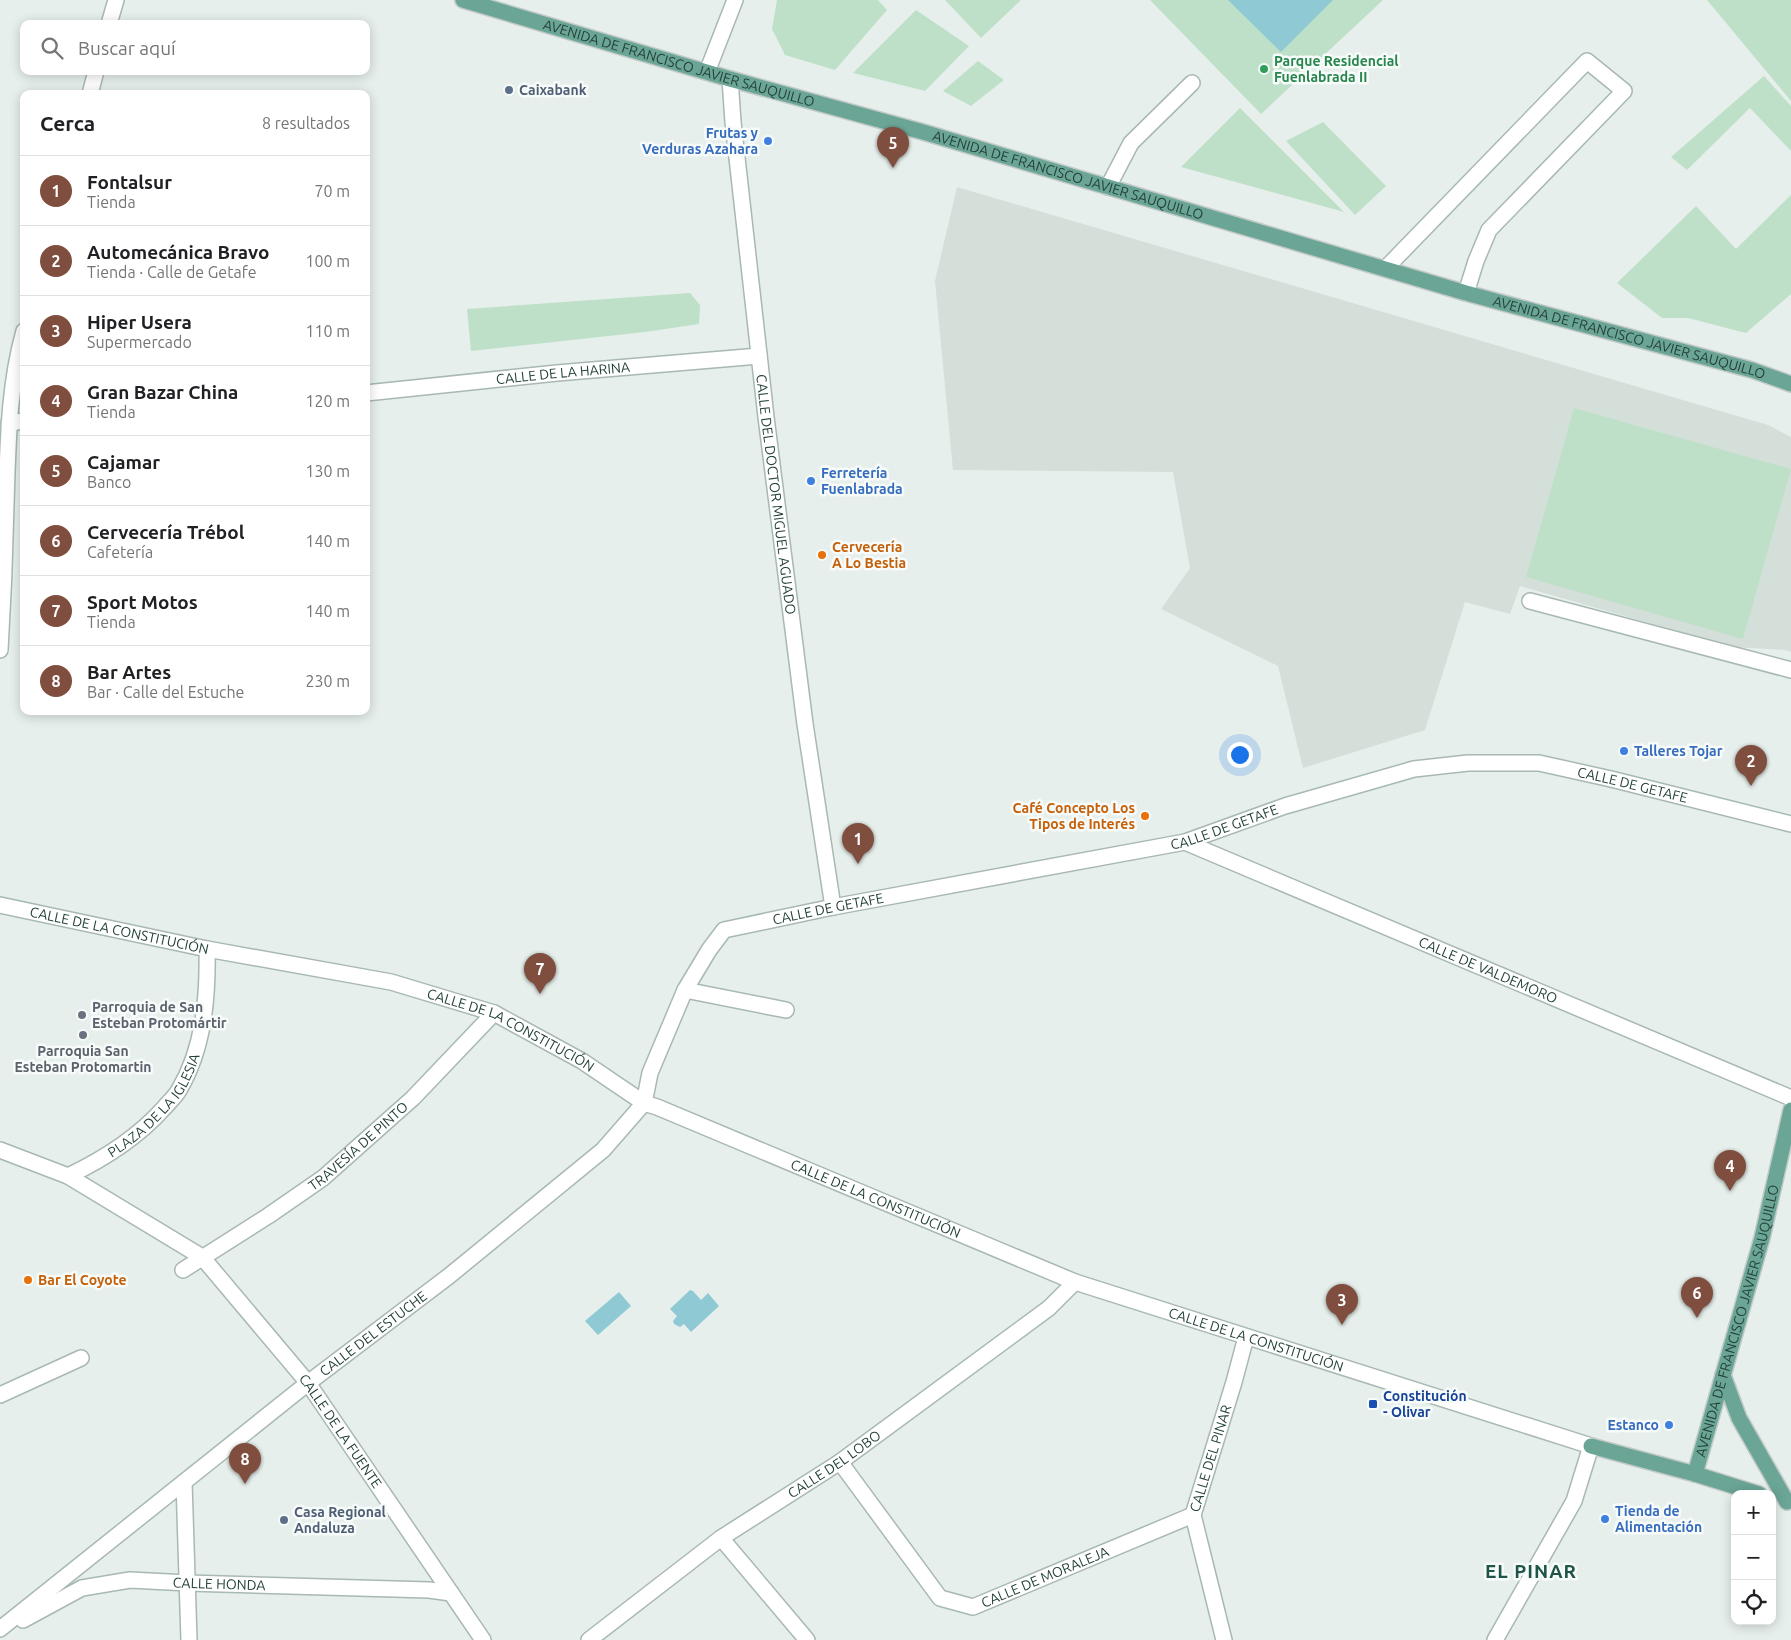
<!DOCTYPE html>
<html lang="es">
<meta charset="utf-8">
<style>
body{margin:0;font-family:Ubuntu,sans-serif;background:#f2f2f2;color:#202124}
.controls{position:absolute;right:15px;bottom:15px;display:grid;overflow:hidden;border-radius:10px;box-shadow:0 2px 12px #0003}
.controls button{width:45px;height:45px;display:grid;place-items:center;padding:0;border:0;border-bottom:1px solid #e0e0e0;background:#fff;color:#202124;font:25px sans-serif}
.you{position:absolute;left:1239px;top:754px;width:18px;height:18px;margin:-12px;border:4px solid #fff;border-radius:50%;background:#1a73e8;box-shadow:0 0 0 8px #1a73e833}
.badge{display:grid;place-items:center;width:32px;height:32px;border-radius:50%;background:#7f4e3f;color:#fff;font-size:16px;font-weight:700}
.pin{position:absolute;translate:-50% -41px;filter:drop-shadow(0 1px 2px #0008)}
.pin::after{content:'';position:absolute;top:26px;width:18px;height:15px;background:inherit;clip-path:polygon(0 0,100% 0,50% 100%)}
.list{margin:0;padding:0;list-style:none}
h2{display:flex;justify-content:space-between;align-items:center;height:65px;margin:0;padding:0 20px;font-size:21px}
h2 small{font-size:16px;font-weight:400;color:#757577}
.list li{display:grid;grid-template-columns:32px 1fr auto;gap:15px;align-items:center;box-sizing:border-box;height:70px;padding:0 20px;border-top:1px solid #e0e0e0}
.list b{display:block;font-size:19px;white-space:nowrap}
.list p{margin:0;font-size:16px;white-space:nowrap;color:#757577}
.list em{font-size:16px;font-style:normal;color:#757577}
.icon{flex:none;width:28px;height:28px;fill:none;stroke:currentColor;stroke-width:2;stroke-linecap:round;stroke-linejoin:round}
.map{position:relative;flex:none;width:1791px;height:1640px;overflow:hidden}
.search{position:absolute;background:#fff;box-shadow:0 2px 12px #0003;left:20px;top:20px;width:350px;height:55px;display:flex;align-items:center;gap:12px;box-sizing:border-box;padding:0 18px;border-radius:10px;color:#757577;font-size:19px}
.panel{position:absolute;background:#fff;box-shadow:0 2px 12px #0003;left:20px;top:90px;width:350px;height:625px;border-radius:10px}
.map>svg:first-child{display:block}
.built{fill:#d4dfda}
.green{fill:#bfe0c8}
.water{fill:#8ec9d4}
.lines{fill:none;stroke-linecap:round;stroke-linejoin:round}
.minor-casing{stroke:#a8b8b2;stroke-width:18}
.major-casing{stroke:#c2cac8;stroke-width:18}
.minor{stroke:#fff;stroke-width:15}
.major{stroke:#6aa596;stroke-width:15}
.leisure-dot{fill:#2e9e5b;stroke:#f7fbf9;stroke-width:2}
.service-dot{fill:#5c6f8a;stroke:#f7fbf9;stroke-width:2}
.shop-dot{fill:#3f7fe0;stroke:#f7fbf9;stroke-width:2}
.food-dot{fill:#e8710a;stroke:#f7fbf9;stroke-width:2}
.worship-dot{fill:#6b7280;stroke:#f7fbf9;stroke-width:2}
.transit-dot{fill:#1a4fb4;stroke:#f7fbf9;stroke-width:2}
.labels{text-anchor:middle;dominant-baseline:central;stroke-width:5;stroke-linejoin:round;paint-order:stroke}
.leisure-label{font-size:14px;font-weight:bold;fill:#27864d;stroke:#f7fbf9;text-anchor:start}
.street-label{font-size:14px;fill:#24423a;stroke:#f7fbf9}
.service-label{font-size:14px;font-weight:bold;fill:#4e5e75;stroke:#f7fbf9;text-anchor:start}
.shop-label{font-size:14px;font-weight:bold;fill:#366cbe;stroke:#f7fbf9;text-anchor:start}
.food-label{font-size:14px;font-weight:bold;fill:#c56008;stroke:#f7fbf9;text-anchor:start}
.worship-label{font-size:14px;font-weight:bold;fill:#5b616d;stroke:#f7fbf9;text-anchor:start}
.transit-label{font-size:14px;font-weight:bold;fill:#164399;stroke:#f7fbf9;text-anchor:start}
.district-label{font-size:19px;font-weight:bold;letter-spacing:1px;fill:#1f5548;stroke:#f7fbf9}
</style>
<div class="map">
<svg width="1791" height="1640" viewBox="0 0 1791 1640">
<rect width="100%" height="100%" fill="#e6efeb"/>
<!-- built -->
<path class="built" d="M 957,187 L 1768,425 L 1791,437 L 1791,652 L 1785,650 L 1733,647 L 1520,586 L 1510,614 L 1465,602 L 1425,730 L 1303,768 L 1278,666 L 1161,609 L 1190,568 L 1173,472 L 953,470 L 935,281 Z"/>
<!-- green -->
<path class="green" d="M 777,0 L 878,0 L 887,10 L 835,70 L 785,55 L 772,29 Z
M 945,0 L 1021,0 L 981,38 Z
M 1150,0 L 1383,0 L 1261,114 Z
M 1707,0 L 1791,0 L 1791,101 Z
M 916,10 L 969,46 L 925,91 L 853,73 Z
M 978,61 L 1004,80 L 971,106 L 943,91 Z
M 1764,76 L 1791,106 L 1791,151 L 1750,108 L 1687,170 L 1671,157 Z
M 1240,108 L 1344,212 L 1181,167 Z
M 1323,122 L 1386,186 L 1355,215 L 1286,141 Z
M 1791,195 L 1791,294 L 1746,333 L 1688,318 L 1662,318 L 1617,283 L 1696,206 L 1736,249 Z
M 690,293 L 700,305 L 699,324 L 645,332 L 471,351 L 467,309 Z
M 1574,408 L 1791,469 L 1743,639 L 1526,577 Z"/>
<!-- water -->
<path class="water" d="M 1228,0 L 1333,0 L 1281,52 Z
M 690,1290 L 693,1291 L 701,1300 L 708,1293 L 719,1306 L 691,1332 L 684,1324 L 680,1327 L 674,1324 L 673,1321 L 677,1316 L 670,1309 Z
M 619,1292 L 631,1306 L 598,1335 L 585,1321 Z"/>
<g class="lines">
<defs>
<g id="minor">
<path d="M 109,24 L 116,0"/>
<path d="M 707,72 L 735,0"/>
<path id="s1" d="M 730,79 L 733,122 L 766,417 L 805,724 L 833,907"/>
<path d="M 90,94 L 96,71"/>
<path d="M 1108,187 L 1131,143 L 1192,83"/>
<path d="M 1386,268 L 1587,61 L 1624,91 L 1489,230 L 1476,261 L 1466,293"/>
<path id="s2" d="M 366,393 L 557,373 L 759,356"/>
<path d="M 9,423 L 24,421"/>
<path d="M 1530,601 L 1791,670"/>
<path d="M 0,650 C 3,602 5,554 6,505 C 8,447 8,388 24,331"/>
<path id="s3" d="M 1185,842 L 1791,1098"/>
<path id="s4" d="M 0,905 L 207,949 L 391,982 L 494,1013 L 582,1061 L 644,1103 L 657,1107 L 1075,1282 L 1591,1446 L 1574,1501 L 1495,1640"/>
<path d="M 685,990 L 786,1010"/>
<path id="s5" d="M 0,1150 L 68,1176 L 202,1257 L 308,1383 L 483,1640"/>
<path id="s6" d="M 68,1176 C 104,1159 137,1138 164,1108 C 169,1102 175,1097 179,1090 C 204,1048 208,997 207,949"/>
<path id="s7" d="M 183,1270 L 268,1216 L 323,1178 L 413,1098 L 494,1013"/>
<path d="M 0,1395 L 81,1358"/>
<path id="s8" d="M 840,1462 L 940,1598 L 973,1607 L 1193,1515"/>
<path d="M 184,1482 L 189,1640"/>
<path d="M 721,1538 L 807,1640"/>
<path id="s9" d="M 23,1620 L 82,1588 L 130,1580 L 188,1583 L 429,1590 L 451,1593"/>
<path id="s10" d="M 0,1629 L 308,1383 L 449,1276 L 603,1150 L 644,1103 L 650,1073 L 685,990 L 709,950 L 724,930 L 833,907 L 1185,842 L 1285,806 L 1414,769 L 1468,763 L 1539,763 L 1611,779 L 1791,824"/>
<path id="s11" d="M 589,1640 L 721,1538 L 840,1462 L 1049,1308 L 1075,1282"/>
<path id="s12" d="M 1224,1640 L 1193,1515 L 1234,1382 L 1246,1337"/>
</g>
<g id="major">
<path id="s13" d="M 463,0 L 730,79 L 923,132 L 1466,293 L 1752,370 L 1791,384"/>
<path d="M 1723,1375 L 1739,1418 L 1787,1502"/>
<path d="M 1591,1446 L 1695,1474 L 1759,1494"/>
<path id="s14" d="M 1695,1474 L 1762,1238 L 1791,1110"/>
</g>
</defs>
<!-- minor casing -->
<use href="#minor" class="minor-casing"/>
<!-- major casing -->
<use href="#major" class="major-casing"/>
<!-- minor -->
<use href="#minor" class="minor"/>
<!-- major -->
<use href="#major" class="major"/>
</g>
<!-- markers -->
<circle class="leisure-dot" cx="1264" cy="69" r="5"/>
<g class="service-dot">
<circle cx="509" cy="90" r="5"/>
<circle cx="284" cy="1520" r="5"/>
</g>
<g class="shop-dot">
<circle cx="768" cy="141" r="5"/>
<circle cx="811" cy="481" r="5"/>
<circle cx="1624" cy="751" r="5"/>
<circle cx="1669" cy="1425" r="5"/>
<circle cx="1605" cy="1519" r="5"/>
</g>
<g class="food-dot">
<circle cx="822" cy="555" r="5"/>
<circle cx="1145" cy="816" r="5"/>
<circle cx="28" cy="1280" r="5"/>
</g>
<g class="worship-dot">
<circle cx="82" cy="1015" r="5"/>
<circle cx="83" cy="1035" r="5"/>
</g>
<rect class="transit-dot" x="1368" y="1399" width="10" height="10" rx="2.5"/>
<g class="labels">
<!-- leisure labels -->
<g class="leisure-label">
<text x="1274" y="61">Parque Residencial<tspan x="1274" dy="16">Fuenlabrada II</tspan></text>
</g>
<!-- street labels -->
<g class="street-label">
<text stroke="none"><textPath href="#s13" startOffset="225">AVENIDA DE FRANCISCO JAVIER SAUQUILLO</textPath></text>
<text stroke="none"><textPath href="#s13" startOffset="630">AVENIDA DE FRANCISCO JAVIER SAUQUILLO</textPath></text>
<text stroke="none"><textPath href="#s13" startOffset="1214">AVENIDA DE FRANCISCO JAVIER SAUQUILLO</textPath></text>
<text stroke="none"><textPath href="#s2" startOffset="198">CALLE DE LA HARINA</textPath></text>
<text stroke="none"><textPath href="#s1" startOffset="418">CALLE DEL DOCTOR MIGUEL AGUADO</textPath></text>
<text stroke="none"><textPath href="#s10" startOffset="1956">CALLE DE GETAFE</textPath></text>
<text stroke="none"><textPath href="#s10" startOffset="1536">CALLE DE GETAFE</textPath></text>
<text stroke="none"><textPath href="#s10" startOffset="1131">CALLE DE GETAFE</textPath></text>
<text stroke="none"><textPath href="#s4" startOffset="122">CALLE DE LA CONSTITUCIÓN</textPath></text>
<text stroke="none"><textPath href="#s3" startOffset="329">CALLE DE VALDEMORO</textPath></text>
<text stroke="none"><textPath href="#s4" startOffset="528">CALLE DE LA CONSTITUCIÓN</textPath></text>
<text stroke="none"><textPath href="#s6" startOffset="114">PLAZA DE LA IGLESIA</textPath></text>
<text stroke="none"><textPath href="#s7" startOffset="215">TRAVESÍA DE PINTO</textPath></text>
<text stroke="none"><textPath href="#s4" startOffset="932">CALLE DE LA CONSTITUCIÓN</textPath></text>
<text stroke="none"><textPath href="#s14" startOffset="159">AVENIDA DE FRANCISCO JAVIER SAUQUILLO</textPath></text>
<text stroke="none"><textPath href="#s10" startOffset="476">CALLE DEL ESTUCHE</textPath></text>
<text stroke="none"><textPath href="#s4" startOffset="1338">CALLE DE LA CONSTITUCIÓN</textPath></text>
<text stroke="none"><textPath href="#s5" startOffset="452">CALLE DE LA FUENTE</textPath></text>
<text stroke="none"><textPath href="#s12" startOffset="188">CALLE DEL PINAR</textPath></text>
<text stroke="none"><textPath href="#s11" startOffset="302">CALLE DEL LOBO</textPath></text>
<text stroke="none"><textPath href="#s8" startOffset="281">CALLE DE MORALEJA</textPath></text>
<text stroke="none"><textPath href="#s9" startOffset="205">CALLE HONDA</textPath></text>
</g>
<!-- service labels -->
<g class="service-label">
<text x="519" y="90">Caixabank</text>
<text x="294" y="1512">Casa Regional<tspan x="294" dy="16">Andaluza</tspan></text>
</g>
<!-- shop labels -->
<g class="shop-label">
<text x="758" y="133" text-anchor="end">Frutas y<tspan x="758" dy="16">Verduras Azahara</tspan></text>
<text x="821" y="473">Ferretería<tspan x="821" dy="16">Fuenlabrada</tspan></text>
<text x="1634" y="751">Talleres Tojar</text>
<text x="1659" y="1425" text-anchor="end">Estanco</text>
<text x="1615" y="1511">Tienda de<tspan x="1615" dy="16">Alimentación</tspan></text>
</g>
<!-- food labels -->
<g class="food-label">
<text x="832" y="547">Cervecería<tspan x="832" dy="16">A Lo Bestia</tspan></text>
<text x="1135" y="808" text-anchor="end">Café Concepto Los<tspan x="1135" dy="16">Tipos de Interés</tspan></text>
<text x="38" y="1280">Bar El Coyote</text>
</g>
<!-- worship labels -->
<g class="worship-label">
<text x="92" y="1007">Parroquia de San<tspan x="92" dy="16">Esteban Protomártir</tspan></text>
<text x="83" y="1051" text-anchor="middle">Parroquia San<tspan x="83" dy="16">Esteban Protomartin</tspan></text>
</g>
<!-- transit labels -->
<g class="transit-label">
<text x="1383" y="1396">Constitución<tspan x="1383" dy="16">- Olivar</tspan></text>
</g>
<!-- district labels -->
<g class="district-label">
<text x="1531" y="1571">EL PINAR</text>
</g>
</g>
</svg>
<div class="controls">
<button>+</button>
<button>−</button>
<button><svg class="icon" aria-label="locate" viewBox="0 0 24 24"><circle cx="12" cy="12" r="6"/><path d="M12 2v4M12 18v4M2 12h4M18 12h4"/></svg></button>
</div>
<div class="you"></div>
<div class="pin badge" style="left:858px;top:864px">1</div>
<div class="pin badge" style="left:1751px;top:786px">2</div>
<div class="pin badge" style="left:1342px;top:1325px">3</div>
<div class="pin badge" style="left:1730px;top:1191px">4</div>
<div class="pin badge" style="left:893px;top:168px">5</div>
<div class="pin badge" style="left:1697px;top:1318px">6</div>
<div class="pin badge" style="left:540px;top:994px">7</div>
<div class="pin badge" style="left:245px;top:1484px">8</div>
<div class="search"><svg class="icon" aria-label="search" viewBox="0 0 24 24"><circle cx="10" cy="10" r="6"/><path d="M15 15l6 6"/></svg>Buscar aquí</div>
<section class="panel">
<h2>Cerca<small>8 resultados</small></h2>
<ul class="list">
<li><span class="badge">1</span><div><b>Fontalsur</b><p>Tienda</p></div><em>70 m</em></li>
<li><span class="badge">2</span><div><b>Automecánica Bravo</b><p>Tienda · Calle de Getafe</p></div><em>100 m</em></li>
<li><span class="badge">3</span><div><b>Hiper Usera</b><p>Supermercado</p></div><em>110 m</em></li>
<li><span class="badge">4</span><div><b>Gran Bazar China</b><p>Tienda</p></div><em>120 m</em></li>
<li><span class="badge">5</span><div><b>Cajamar</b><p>Banco</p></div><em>130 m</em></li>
<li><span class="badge">6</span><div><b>Cervecería Trébol</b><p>Cafetería</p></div><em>140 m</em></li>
<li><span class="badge">7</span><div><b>Sport Motos</b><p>Tienda</p></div><em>140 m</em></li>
<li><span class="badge">8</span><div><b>Bar Artes</b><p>Bar · Calle del Estuche</p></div><em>230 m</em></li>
</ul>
</section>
</div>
